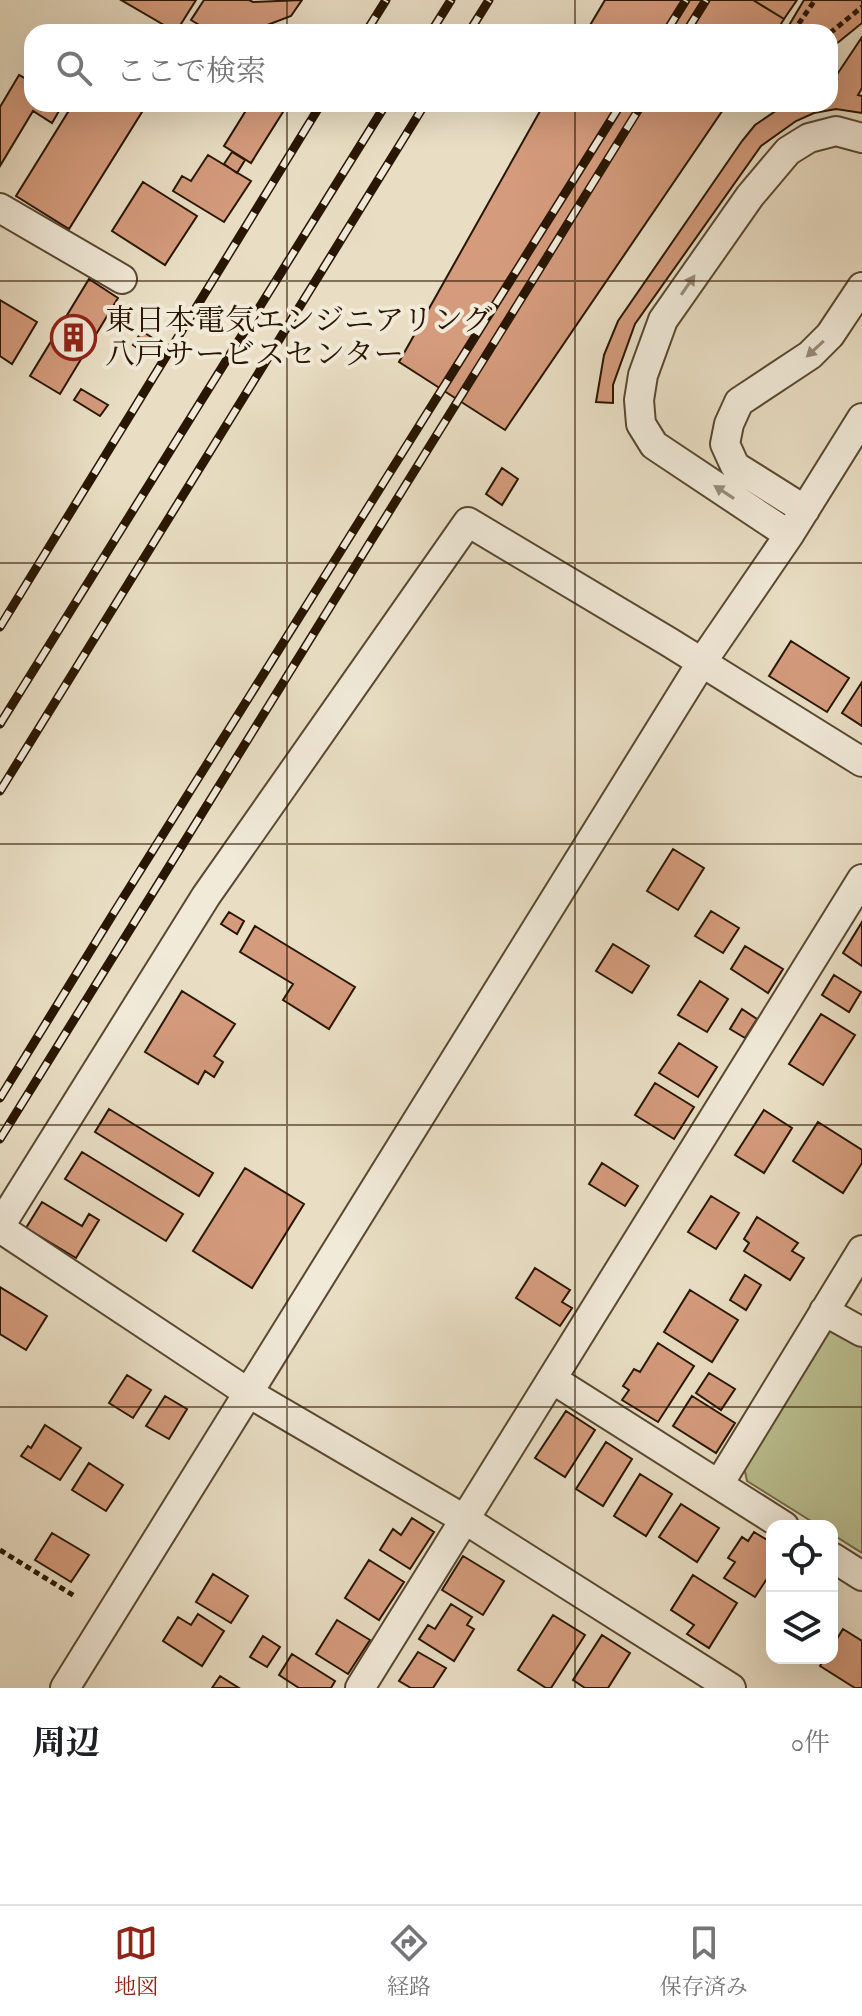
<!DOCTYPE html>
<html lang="ja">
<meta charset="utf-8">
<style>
body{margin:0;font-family:"IM FELL Double Pica","Noto Serif JP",serif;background:#f6f6f6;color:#202124}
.controls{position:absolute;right:24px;bottom:24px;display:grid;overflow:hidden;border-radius:16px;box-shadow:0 8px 32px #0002}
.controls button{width:72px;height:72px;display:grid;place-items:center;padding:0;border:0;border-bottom:2px solid #e0e0e0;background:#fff;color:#202124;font:40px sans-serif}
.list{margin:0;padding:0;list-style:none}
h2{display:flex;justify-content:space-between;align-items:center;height:104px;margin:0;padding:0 32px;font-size:34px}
h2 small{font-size:26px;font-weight:400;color:#757577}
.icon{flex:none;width:44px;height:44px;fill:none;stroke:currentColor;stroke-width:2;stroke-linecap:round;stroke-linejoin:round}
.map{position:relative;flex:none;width:862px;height:1688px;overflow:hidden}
.search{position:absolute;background:#fff;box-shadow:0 8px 32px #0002;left:24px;right:24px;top:24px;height:88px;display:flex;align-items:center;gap:20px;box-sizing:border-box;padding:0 28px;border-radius:24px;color:#757577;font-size:30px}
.sheet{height:216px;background:#fff}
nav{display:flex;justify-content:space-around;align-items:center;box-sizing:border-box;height:112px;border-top:2px solid #e0e0e0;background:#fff;font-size:22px;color:#757577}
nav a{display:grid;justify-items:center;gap:4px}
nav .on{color:#8f2418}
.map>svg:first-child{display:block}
.green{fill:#bbc091;stroke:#726b48;stroke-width:2}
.building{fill:#d49b7c;stroke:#291600;stroke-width:2}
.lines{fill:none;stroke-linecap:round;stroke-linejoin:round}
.minor-casing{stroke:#594831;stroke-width:32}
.path{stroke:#291600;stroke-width:5;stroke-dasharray:6 4;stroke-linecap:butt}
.minor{stroke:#f1ead9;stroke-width:28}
.rail-casing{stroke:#291600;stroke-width:9}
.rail{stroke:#f1ead9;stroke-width:6;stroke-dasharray:18;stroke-linecap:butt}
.oneway{fill:#978b77}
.grid{fill:none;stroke:#291600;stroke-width:2;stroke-opacity:0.55}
.labels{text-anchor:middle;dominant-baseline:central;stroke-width:8;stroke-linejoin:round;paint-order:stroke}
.poi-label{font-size:30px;fill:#291600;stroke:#f1ead9;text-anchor:start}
</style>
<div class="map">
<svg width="862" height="1688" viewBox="0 0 862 1688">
<rect width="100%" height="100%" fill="#e9dec4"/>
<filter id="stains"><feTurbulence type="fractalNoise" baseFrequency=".0025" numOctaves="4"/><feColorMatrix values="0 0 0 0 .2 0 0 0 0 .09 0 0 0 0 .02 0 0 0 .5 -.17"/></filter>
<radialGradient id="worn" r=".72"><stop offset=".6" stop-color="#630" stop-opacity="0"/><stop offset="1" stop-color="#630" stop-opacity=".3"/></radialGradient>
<!-- green -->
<path class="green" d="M 839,1329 L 862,1343 L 862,1553 L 832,1534 L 832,1526 L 819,1526 L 747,1481 L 744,1467 L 822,1333 Z"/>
<!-- building -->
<path class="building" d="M 121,0 L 196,0 L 176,32 Z
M 204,0 L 249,0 L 253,2 L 302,0 L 291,16 L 249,32 L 211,32 L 191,20 Z
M 605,0 L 753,0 L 784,19 L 776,32 L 586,32 Z
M 753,0 L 797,0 L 784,19 Z
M 804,0 L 862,0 L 862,23 L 830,49 L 830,32 L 785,32 Z
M 862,37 L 862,88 L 858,95 L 862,96 L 862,113 L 836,109 L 814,113 L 796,121 L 761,146 L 635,324 L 613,385 L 613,403 L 596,402 L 604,355 L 618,321 L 742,141 L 755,125 L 786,104 L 830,104 L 830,85 Z
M 19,75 L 32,82 L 32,104 L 63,104 L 52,123 L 33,111 L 0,166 L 0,107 Z
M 73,104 L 147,104 L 69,229 L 16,196 Z
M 250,104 L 288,104 L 251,163 L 224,146 Z
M 544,104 L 727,104 L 505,430 L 399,362 Z
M 232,152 L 245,160 L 237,173 L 224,164 Z
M 208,155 L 251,181 L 224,222 L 173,191 L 182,176 L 191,181 Z
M 143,182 L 197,216 L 165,265 L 112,231 Z
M 89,279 L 118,298 L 60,394 L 30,376 Z
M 0,300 L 37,322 L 12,364 L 0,356 Z
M 142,331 L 160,343 L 151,357 L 133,345 Z
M 81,389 L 108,405 L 100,416 L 74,400 Z
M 502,468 L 518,479 L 502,505 L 486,494 Z
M 791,641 L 849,678 L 827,712 L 769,676 Z
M 862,682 L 862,726 L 842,713 Z
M 673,849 L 704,868 L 678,910 L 647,891 Z
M 711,911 L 739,928 L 723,953 L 695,936 Z
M 229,912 L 244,921 L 237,934 L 221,924 Z
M 862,922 L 862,966 L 843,953 Z
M 255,926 L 355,987 L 329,1029 L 283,1000 L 293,984 L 240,952 Z
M 613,944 L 649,966 L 632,993 L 596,971 Z
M 745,946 L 783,969 L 768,993 L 731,969 Z
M 834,975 L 861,992 L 849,1012 L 822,995 Z
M 700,981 L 728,999 L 707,1032 L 678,1015 Z
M 182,991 L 235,1024 L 214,1056 L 223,1062 L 214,1077 L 205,1071 L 198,1084 L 145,1052 Z
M 742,1009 L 757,1019 L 745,1038 L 730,1029 Z
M 821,1014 L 855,1035 L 823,1085 L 789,1064 Z
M 679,1043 L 717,1067 L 698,1097 L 659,1073 Z
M 655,1083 L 694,1107 L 674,1139 L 635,1115 Z
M 109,1109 L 213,1173 L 199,1196 L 95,1132 Z
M 764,1110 L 792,1128 L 764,1173 L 735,1155 Z
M 818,1122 L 862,1150 L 862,1163 L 843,1193 L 793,1161 Z
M 82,1152 L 183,1214 L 166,1241 L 65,1179 Z
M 602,1163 L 638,1186 L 625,1206 L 589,1184 Z
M 245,1168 L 304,1204 L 252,1288 L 193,1251 Z
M 711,1196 L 739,1213 L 716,1249 L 688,1232 Z
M 42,1202 L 82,1226 L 89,1214 L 99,1220 L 76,1258 L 26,1228 Z
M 757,1217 L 798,1243 L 792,1251 L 804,1258 L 790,1280 L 744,1251 L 749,1243 L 744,1239 Z
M 535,1268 L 570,1290 L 562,1302 L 572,1308 L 560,1326 L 516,1298 Z
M 745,1275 L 761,1285 L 746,1310 L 730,1300 Z
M 0,1287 L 47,1316 L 26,1350 L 0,1334 Z
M 690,1290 L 738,1320 L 712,1362 L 664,1332 Z
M 658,1343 L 694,1366 L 658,1422 L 622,1400 L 629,1390 L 623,1386 L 634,1369 L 640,1372 Z
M 709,1373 L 735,1389 L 721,1410 L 696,1393 Z
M 127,1375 L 151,1390 L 133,1418 L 109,1403 Z
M 165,1396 L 187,1409 L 169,1439 L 146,1426 Z
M 692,1396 L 735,1423 L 716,1453 L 673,1426 Z
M 566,1411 L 595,1430 L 565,1477 L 535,1458 Z
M 45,1425 L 81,1448 L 60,1480 L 21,1456 L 28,1446 L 31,1448 Z
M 606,1442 L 632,1459 L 603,1506 L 576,1489 Z
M 89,1463 L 123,1485 L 106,1511 L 72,1490 Z
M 640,1474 L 672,1494 L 646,1536 L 614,1516 Z
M 681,1504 L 719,1528 L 697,1562 L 659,1537 Z
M 412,1518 L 434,1532 L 410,1569 L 380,1550 L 393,1529 L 401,1535 Z
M 754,1532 L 772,1543 L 772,1571 L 755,1597 L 724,1578 L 735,1562 L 728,1558 L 742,1537 L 748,1541 Z
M 52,1533 L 89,1555 L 71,1582 L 35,1560 Z
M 463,1556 L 504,1581 L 483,1615 L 442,1590 Z
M 369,1560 L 404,1582 L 379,1620 L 345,1598 Z
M 213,1574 L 248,1596 L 231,1623 L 196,1602 Z
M 693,1575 L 737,1603 L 709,1648 L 687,1634 L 694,1625 L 671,1610 Z
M 451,1604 L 472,1617 L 467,1625 L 474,1629 L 454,1661 L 419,1639 L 428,1625 L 435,1629 Z
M 198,1614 L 224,1631 L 202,1666 L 163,1641 L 178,1617 L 191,1625 Z
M 553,1615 L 585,1635 L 551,1688 L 546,1688 L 518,1670 Z
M 337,1620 L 370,1640 L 348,1674 L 316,1654 Z
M 843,1629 L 862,1641 L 862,1688 L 855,1688 L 820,1666 L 825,1658 L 832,1658 L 832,1647 Z
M 602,1635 L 630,1653 L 608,1688 L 585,1688 L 573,1680 Z
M 263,1636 L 280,1647 L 267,1667 L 250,1657 Z
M 418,1652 L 446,1668 L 433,1688 L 411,1688 L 399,1681 Z
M 292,1654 L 335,1681 L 331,1688 L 299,1688 L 279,1675 Z
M 220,1676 L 239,1688 L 212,1688 Z"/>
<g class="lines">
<defs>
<path id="minor" d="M 0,208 L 122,279
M 805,510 L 735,466 L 725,444 L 729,424 L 739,402 L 810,355 L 830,335 L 862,287
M 789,535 L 654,445 L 641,424 L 639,400 L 643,375 L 663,320 L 750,196 L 788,151 L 809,138 L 836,131 L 862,138
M 0,1226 L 206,896 L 468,522 L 669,642 L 862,762
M 0,1228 L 247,1392 L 464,1519 L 731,1688
M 824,1311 L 862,1332
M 552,1379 L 784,1526
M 719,1484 L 862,1250
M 832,1557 L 862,1576
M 65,1688 L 702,662 L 789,535 L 862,418
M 360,1688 L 862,879"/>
</defs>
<!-- minor casing -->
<use href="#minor" class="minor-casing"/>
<!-- path -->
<path class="path" d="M 793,32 L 815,0
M 830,33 L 862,7
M 0,1550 L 76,1597"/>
<!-- minor -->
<use href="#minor" class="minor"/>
<defs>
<path id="rail" d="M 366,32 L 386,0
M 431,32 L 451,0
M 469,32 L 489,0
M 666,32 L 686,0
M 686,32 L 706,0
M 0,627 L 321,104
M 0,724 L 386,104
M 0,791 L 425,104
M 0,1098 L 113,914 L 621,104
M 0,1139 L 642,104"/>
</defs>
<!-- rail casing -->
<use href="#rail" class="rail-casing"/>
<!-- rail -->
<use href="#rail" class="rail"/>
</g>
<!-- one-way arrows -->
<defs><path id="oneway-solid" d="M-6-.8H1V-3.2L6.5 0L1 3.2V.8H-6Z" transform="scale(2)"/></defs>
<g class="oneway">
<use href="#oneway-solid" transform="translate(688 285) rotate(-55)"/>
<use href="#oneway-solid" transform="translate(815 349) rotate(137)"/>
<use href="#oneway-solid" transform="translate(724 492) rotate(-147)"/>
</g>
<!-- grid -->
<path class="grid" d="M 287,0 L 287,32M 575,0 L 575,32M 287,104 L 287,1688M 575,104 L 575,1688M 0,281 L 862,281M 0,563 L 862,563M 0,844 L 862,844M 0,1125 L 862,1125M 0,1407 L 862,1407"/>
<!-- icons -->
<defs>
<symbol id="building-ring" viewBox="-11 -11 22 22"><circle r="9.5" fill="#f1ead9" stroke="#8f2418" stroke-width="1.5"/><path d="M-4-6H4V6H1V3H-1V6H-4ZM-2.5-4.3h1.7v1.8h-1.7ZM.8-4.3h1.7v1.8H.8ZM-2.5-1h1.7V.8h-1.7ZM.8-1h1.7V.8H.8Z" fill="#8f2418"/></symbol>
</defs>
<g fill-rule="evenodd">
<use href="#building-ring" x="48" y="312" width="51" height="51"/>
</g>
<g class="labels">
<!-- poi labels -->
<g class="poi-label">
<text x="105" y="320">東日本電気エンジニアリング<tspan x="105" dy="34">八戸サービスセンター</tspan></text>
</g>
</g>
<rect width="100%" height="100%" filter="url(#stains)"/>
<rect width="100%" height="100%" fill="url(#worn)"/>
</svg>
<div class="controls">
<button><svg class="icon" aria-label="locate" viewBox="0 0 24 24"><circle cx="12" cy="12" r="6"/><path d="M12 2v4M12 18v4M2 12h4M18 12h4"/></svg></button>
<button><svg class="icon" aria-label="layers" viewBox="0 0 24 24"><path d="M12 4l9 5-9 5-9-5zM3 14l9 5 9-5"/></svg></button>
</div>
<div class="search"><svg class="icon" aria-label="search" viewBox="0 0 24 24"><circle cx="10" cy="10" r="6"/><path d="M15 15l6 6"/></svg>ここで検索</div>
</div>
<section class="sheet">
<h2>周辺<small>0件</small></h2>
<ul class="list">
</ul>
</section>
<nav>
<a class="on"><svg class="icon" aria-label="map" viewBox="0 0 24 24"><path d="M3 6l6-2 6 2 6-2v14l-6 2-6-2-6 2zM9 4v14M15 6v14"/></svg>地図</a>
<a><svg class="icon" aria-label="directions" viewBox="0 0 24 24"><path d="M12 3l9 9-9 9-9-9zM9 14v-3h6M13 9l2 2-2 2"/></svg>経路</a>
<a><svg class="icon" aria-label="saved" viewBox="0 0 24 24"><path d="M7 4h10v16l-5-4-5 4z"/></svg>保存済み</a>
</nav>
